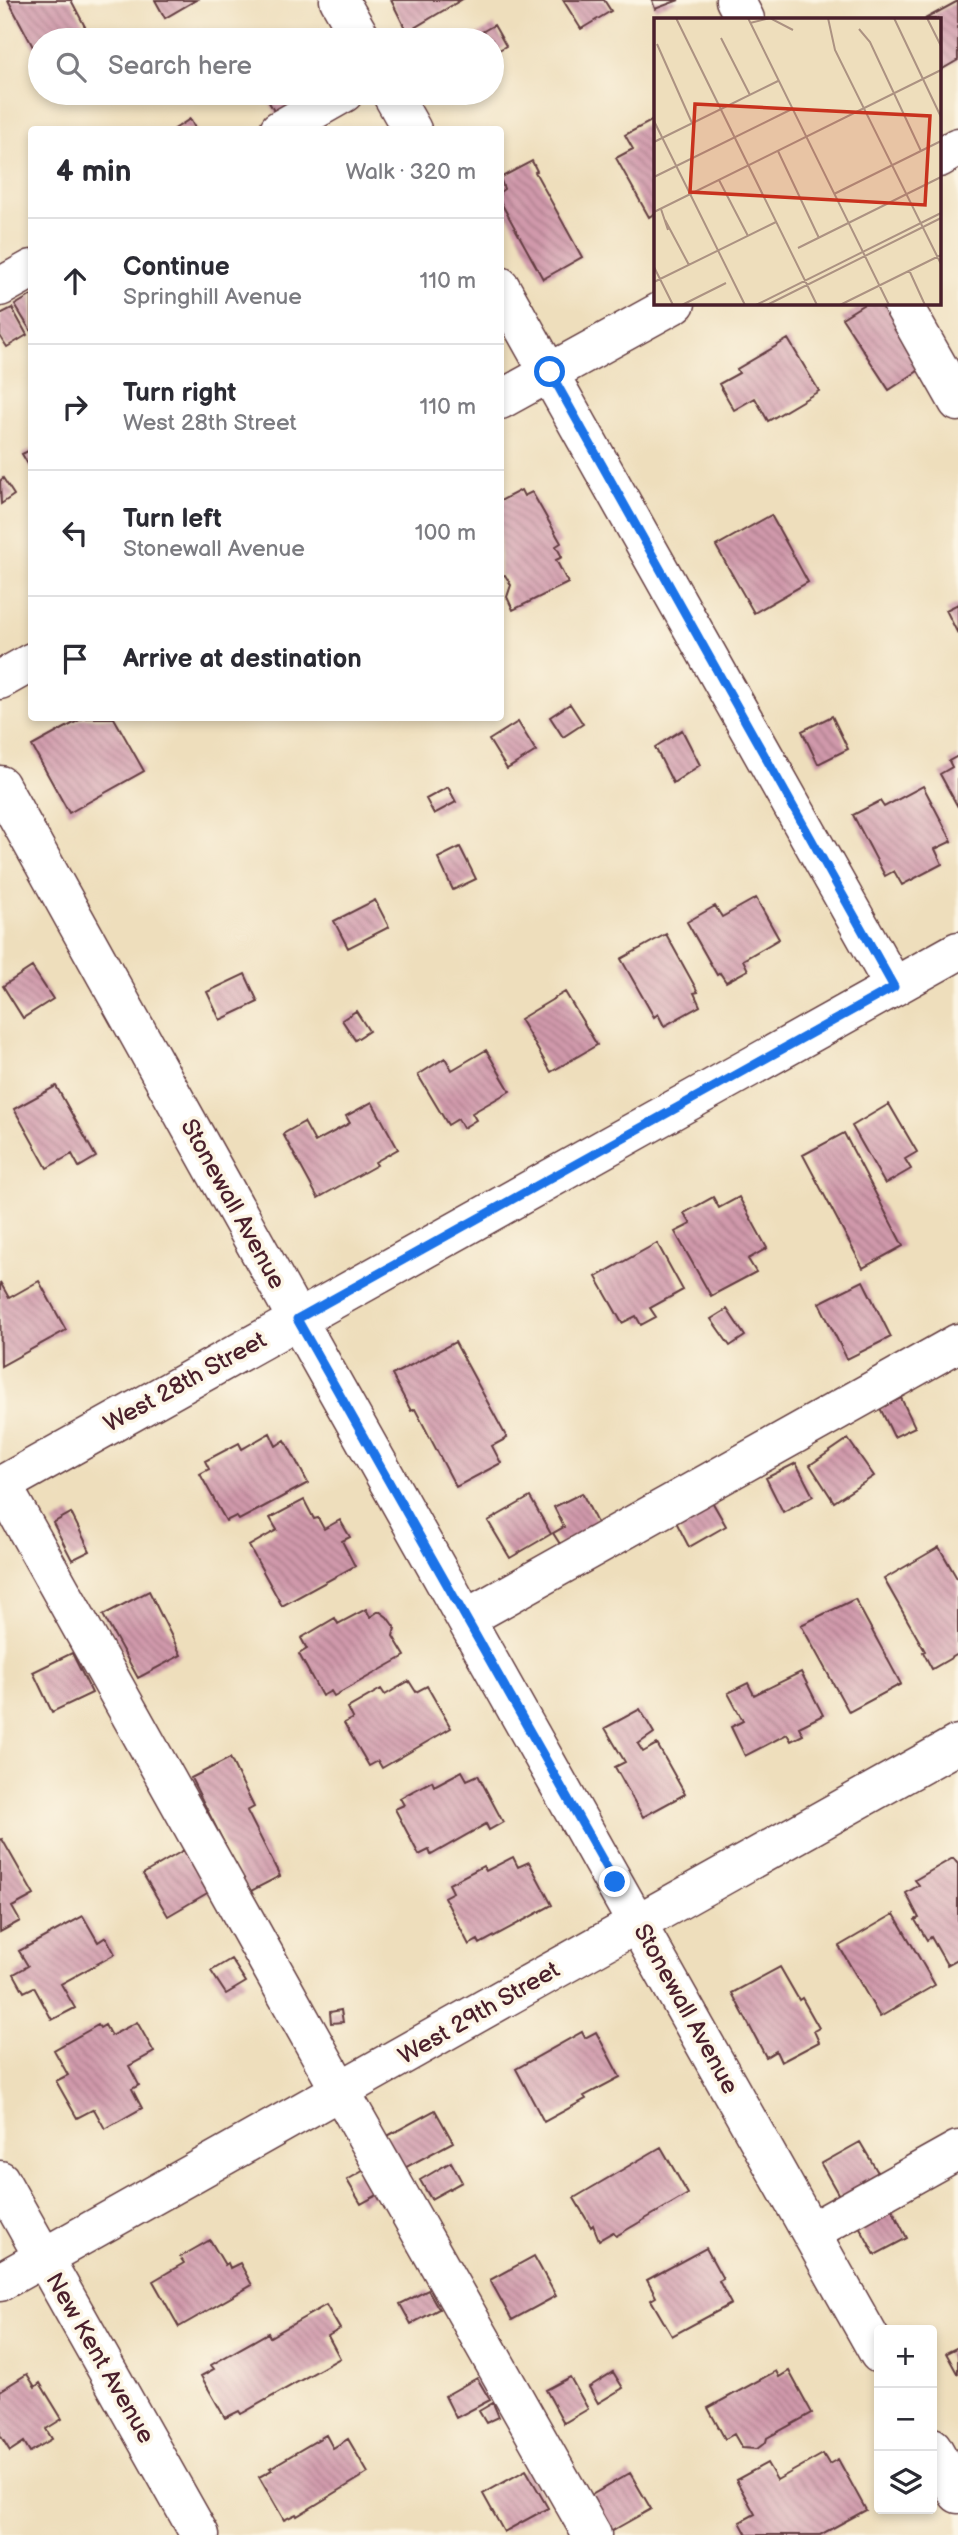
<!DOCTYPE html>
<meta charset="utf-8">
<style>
body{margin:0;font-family:"Balsamiq Sans",sans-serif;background:#f7f7f7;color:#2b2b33}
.controls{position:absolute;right:21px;bottom:21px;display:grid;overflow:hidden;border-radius:7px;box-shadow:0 4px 10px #0003}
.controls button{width:63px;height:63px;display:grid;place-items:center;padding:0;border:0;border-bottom:2px solid #e1e1e2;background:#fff;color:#2b2b33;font:35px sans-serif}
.stop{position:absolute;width:21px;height:21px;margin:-16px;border:5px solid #1a73e8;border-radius:50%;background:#fff}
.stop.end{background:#1a73e8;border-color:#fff;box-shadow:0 2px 7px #0008}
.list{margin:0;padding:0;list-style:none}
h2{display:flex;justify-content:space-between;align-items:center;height:91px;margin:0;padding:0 28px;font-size:30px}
h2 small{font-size:23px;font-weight:400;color:#7c7c81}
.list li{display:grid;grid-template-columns:46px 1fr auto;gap:21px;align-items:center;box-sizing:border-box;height:126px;padding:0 28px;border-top:2px solid #e1e1e2}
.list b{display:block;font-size:26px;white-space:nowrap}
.list p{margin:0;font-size:23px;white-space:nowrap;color:#7c7c81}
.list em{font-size:23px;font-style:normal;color:#7c7c81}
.icon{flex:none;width:38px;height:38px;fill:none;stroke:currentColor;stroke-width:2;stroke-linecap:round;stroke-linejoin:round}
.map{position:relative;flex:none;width:958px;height:2535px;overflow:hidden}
.search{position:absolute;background:#fff;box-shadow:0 4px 10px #0003;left:28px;top:28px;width:476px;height:77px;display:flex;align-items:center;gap:18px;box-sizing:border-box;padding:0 24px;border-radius:38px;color:#7c7c81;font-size:26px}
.panel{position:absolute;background:#fff;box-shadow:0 4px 10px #0003;left:28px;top:126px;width:476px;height:595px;border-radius:7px}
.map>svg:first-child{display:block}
.building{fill:url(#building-back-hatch)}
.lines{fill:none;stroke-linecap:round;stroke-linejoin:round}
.minor-casing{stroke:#633c41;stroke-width:41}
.minor{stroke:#fff;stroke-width:38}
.route{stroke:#1a73e8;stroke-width:9}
.labels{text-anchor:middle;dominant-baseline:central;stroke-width:7;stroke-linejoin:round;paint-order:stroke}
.street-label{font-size:24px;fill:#4a1f2b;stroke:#fcf5e5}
.inset-road{fill:none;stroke:#ac9282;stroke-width:2}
.view{fill:#c8321e;fill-opacity:0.15;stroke:#c8321e;stroke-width:3.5}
.inset-edge{fill:none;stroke:#4a1f2b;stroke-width:3.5}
</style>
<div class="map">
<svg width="958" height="2535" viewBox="0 0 958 2535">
<defs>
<pattern id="building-back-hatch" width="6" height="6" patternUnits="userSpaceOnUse" patternTransform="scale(1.75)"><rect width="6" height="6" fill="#d099ab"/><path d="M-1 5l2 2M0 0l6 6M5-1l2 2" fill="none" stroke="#ab7c8b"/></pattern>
</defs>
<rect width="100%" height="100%" fill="#fcf5e5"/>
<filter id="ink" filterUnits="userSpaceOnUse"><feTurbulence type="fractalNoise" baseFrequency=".0143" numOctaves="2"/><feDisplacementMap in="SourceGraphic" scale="14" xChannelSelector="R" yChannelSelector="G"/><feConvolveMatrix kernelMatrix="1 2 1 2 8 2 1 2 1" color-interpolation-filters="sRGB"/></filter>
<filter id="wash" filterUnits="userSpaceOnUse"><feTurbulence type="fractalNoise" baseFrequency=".00686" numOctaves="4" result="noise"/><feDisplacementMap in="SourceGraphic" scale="28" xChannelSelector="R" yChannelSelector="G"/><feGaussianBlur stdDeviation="1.57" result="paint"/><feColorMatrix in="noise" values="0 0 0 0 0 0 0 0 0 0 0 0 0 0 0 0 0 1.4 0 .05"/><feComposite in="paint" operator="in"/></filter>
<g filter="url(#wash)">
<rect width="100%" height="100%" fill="#eedebc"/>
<g id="blocks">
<!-- building -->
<path class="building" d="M 8,0 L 71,0 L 92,40 L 40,40 L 40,60 Z
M 155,0 L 196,0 L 165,18 Z
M 391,0 L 461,0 L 407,32 Z
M 563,0 L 604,0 L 611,11 L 581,29 Z
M 652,0 L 679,0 L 655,9 Z
M 958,1 L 958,60 L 939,71 L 939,19 L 925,19 Z
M 494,25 L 506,46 L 492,54 L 492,40 L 468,40 Z
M 264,93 L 316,93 L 276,115 Z
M 190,119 L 196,130 L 173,130 Z
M 653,120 L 655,124 L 655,213 L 649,217 L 616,158 L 633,149 L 625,135 Z
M 532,161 L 537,171 L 535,172 L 582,257 L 543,279 L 500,201 L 500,192 L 504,189 L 500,178 Z
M 32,295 L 32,333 L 15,305 Z
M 866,303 L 886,303 L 927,365 L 889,390 L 842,318 Z
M 12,308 L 27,335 L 7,347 L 0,336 L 0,314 Z
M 788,339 L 819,391 L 768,421 L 755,398 L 734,410 L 719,384 L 739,373 L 737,369 Z
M 32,449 L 32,471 L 22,454 Z
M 3,478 L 14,495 L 1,504 L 0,481 Z
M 521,490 L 524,496 L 532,492 L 561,543 L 556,546 L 562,557 L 556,560 L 568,583 L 513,610 L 507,597 L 511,585 L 505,575 L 500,576 L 500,501 Z
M 771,515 L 808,582 L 754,613 L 716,546 Z
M 958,604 L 958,634 L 946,610 Z
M 570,704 L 583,724 L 563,737 L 550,717 Z
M 832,716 L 848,749 L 818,764 L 802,731 Z
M 83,718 L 114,718 L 144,771 L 69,813 L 32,746 Z
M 518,722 L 536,751 L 507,769 L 489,740 Z
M 682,730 L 700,765 L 673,783 L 655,747 Z
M 958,756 L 958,807 L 940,774 L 952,767 L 949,761 Z
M 923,786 L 952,841 L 935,849 L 942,864 L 902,885 L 894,871 L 885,876 L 853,815 L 880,801 L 884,807 Z
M 448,787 L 456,802 L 434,814 L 426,799 Z
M 460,847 L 476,879 L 453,890 L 438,858 Z
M 756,898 L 779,939 L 743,960 L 748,970 L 726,982 L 720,973 L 717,975 L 687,922 L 715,906 L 722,917 Z
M 375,900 L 389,927 L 348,948 L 334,921 Z
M 666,934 L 698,992 L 694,993 L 700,1006 L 664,1026 L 658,1014 L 654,1017 L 621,959 Z
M 32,967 L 53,999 L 23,1018 L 3,986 Z
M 245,974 L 258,1002 L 220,1020 L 207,992 Z
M 565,992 L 597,1045 L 551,1072 L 520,1019 Z
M 356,1011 L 369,1031 L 355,1040 L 342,1020 Z
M 486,1050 L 510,1091 L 472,1113 L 476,1120 L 463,1128 L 458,1119 L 448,1125 L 418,1075 L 445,1058 L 452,1070 Z
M 56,1086 L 96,1157 L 79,1167 L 72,1154 L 47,1168 L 14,1109 Z
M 372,1102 L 398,1149 L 375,1162 L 377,1165 L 318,1198 L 283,1134 L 304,1122 L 315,1142 L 350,1123 L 346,1116 Z
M 889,1104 L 917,1152 L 905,1159 L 911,1169 L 885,1184 L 852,1126 Z
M 844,1133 L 903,1246 L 863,1268 L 803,1155 Z
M 713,1197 L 719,1208 L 739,1197 L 767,1248 L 748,1259 L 756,1272 L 711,1296 L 675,1232 L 691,1224 L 684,1213 Z
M 657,1243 L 683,1290 L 650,1308 L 656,1317 L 641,1325 L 636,1316 L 622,1323 L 596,1277 Z
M 39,1281 L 66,1330 L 1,1366 L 0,1282 L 9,1298 Z
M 863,1281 L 891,1337 L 847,1359 L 819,1303 Z
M 727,1309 L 745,1336 L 730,1346 L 711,1319 Z
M 455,1342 L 507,1438 L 492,1446 L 501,1463 L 456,1487 L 415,1409 L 411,1411 L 392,1375 Z
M 901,1398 L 915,1427 L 894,1437 L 880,1408 Z
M 270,1433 L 276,1446 L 285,1440 L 308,1483 L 239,1520 L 236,1516 L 226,1521 L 200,1474 L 209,1469 L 205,1461 L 239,1443 L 242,1449 Z
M 848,1439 L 874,1476 L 834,1502 L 810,1465 Z
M 796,1463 L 813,1496 L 783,1512 L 766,1478 Z
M 582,1493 L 598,1525 L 560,1544 L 553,1533 L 564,1527 L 554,1507 Z
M 530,1497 L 551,1534 L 510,1558 L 488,1521 Z
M 710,1498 L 726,1526 L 689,1547 L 674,1518 Z
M 304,1500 L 314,1519 L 318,1518 L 324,1529 L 340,1520 L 350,1537 L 342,1541 L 355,1566 L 282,1606 L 249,1546 L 277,1530 L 270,1518 Z
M 71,1513 L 90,1551 L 72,1560 L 53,1523 Z
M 939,1547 L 958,1580 L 958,1654 L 932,1669 L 923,1652 L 925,1651 L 884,1579 Z
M 149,1591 L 181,1655 L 138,1678 L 103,1615 Z
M 855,1599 L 901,1684 L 849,1712 L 801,1625 Z
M 366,1609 L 370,1617 L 379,1611 L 387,1617 L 395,1628 L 393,1636 L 405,1656 L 334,1696 L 331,1691 L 322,1696 L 299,1654 L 307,1649 L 301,1638 L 335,1618 L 338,1624 Z
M 72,1653 L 92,1693 L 52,1712 L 33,1672 Z
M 801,1672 L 823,1715 L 799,1727 L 803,1735 L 791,1741 L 787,1734 L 745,1756 L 731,1727 L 743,1721 L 728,1693 L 748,1683 L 754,1695 Z
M 409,1681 L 416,1692 L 427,1686 L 451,1728 L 382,1768 L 378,1761 L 369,1766 L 344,1723 L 353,1718 L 348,1708 L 381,1689 L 385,1695 Z
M 640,1709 L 654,1733 L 638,1744 L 643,1752 L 657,1744 L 685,1794 L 643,1817 L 615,1767 L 625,1762 L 605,1728 Z
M 230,1758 L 254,1807 L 247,1811 L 280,1876 L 249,1892 L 191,1778 Z
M 462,1771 L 467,1780 L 478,1775 L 503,1822 L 489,1830 L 486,1824 L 431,1855 L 429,1850 L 419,1855 L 395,1809 L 404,1805 L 400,1798 L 432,1781 L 434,1786 Z
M 2,1839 L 34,1895 L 12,1907 L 20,1921 L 0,1932 L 0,1840 Z
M 184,1850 L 209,1892 L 168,1916 L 143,1874 Z
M 513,1857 L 518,1867 L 529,1862 L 552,1905 L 480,1944 L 478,1940 L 469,1945 L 444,1897 L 453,1892 L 449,1884 L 483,1866 L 486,1871 Z
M 953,1858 L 958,1864 L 958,1959 L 947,1965 L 931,1937 L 927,1940 L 915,1920 L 919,1918 L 906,1893 L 919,1885 L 915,1880 Z
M 894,1914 L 935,1985 L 880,2017 L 839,1946 Z
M 83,1916 L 98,1942 L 106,1937 L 115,1954 L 61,1984 L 75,2008 L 52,2020 L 34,1987 L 24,1992 L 14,1974 L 28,1966 L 19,1951 Z
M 231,1959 L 246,1982 L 226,1994 L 211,1971 Z
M 780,1967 L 799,2000 L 802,1998 L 819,2028 L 814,2031 L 819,2042 L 781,2062 L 776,2051 L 766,2057 L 732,1993 Z
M 341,2010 L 343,2022 L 331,2023 L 330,2012 Z
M 137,2022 L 154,2052 L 129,2066 L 139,2085 L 132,2089 L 142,2108 L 105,2129 L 94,2109 L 77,2118 L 56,2081 L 68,2075 L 54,2050 L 98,2025 L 100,2028 L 105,2025 L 111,2036 Z
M 582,2032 L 585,2038 L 596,2032 L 620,2077 L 584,2096 L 586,2099 L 544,2122 L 516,2069 Z
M 435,2110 L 453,2142 L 399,2171 L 382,2139 Z
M 860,2142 L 880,2176 L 841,2199 L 821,2164 Z
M 661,2147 L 688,2194 L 616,2236 L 613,2232 L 599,2240 L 593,2225 L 591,2227 L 574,2198 Z
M 451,2162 L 462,2182 L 431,2199 L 420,2180 Z
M 368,2168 L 383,2192 L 361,2204 L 347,2180 Z
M 891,2207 L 907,2238 L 875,2255 L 858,2224 Z
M 210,2240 L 225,2265 L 228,2263 L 230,2268 L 240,2263 L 252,2285 L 179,2327 L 153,2281 L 184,2263 L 180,2257 Z
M 706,2248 L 723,2279 L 719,2281 L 731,2304 L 672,2336 L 651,2300 L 656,2297 L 647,2280 Z
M 534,2256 L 556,2296 L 512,2320 L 490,2280 Z
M 428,2290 L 439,2309 L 411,2324 L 400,2304 Z
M 326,2305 L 340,2329 L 328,2336 L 340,2358 L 241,2414 L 239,2411 L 225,2418 L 201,2376 L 214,2369 L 211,2365 L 268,2333 L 270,2337 Z
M 958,2347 L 958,2375 L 946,2353 Z
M 776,2371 L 779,2377 L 789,2371 L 812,2413 L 767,2438 L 766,2442 L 757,2449 L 742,2448 L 734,2434 L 725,2439 L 708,2408 Z
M 613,2372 L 623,2388 L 598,2403 L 589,2387 Z
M 27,2374 L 35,2387 L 40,2383 L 62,2419 L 46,2429 L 52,2439 L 30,2452 L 24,2442 L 10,2451 L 0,2435 L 0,2391 Z
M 570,2377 L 588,2409 L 564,2423 L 546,2390 Z
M 477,2378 L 490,2400 L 456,2418 L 445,2396 Z
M 493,2403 L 499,2417 L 486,2423 L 479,2411 Z
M 326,2435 L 333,2448 L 348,2439 L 368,2473 L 297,2516 L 296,2514 L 284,2520 L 259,2477 L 272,2470 L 270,2468 Z
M 823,2454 L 829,2464 L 838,2459 L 866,2510 L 820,2535 L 747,2535 L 740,2522 L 755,2514 L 736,2480 L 767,2463 L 777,2480 Z
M 526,2470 L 548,2508 L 504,2532 L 483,2494 Z
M 630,2473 L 651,2509 L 610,2532 L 590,2496 Z"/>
</g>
</g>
<g filter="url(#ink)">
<use href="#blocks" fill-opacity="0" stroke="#633c41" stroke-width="2"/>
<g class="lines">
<defs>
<path id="minor" d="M 339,0 L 362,40
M 735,0 L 745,19
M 391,93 L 412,130
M 279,130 L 344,93
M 939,158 L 958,147
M 500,286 L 894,987
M 0,287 L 32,269
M 902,303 L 958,402
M 500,400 L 676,303
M 0,680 L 32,662
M 0,785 L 321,1362 L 879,2354
M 2,1485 L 341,2092 L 592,2535
M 0,1486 L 958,951
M 467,1618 L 958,1343
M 0,2180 L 200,2535
M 811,2232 L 958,2150
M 0,2282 C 319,2103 638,1921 958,1744
M 932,2447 L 958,2494"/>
</defs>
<!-- minor casing -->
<use href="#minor" class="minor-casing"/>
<!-- minor -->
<use href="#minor" class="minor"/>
</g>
</g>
<g class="lines" filter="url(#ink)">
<!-- route -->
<path class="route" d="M 550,372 L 894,987 L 297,1319 L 615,1882"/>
</g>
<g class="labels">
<!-- street labels -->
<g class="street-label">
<text transform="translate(233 1204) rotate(61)">Stonewall Avenue</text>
<text transform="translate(185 1382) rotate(-29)">West 28th Street</text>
<text transform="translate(686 2009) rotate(61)">Stonewall Avenue</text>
<text transform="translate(479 2013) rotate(-30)">West 29th Street</text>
<text transform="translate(100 2358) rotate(60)">New Kent Avenue</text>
</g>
</g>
<!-- overview -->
<g transform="translate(654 18)">
<rect width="287" height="287" fill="#eedebc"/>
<path class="inset-road" d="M 22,0 L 163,287M 94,0 L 235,287M 174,0 L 181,32 L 287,246M 240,0 L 287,99M 273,0 L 287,28M 96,5 L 116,0 L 139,12M 205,11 L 216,24 L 267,133M 67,20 L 96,77M 3,26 L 38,105M 0,103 L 91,287M 0,124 L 124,63M 124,133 L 165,220M 0,159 L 138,91M 65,162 L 94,218M 180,176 L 287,123M 7,191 L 14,212M 0,194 L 287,52M 11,202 L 35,247M 144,230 L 287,159M 0,249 L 19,287M 255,252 L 271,287M 0,264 L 122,204M 28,287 L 72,265M 102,287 L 287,195M 113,287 L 287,200M 186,287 L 287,237"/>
<path class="view" d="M 41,86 L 276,98 L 271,187 L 36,174 Z"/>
<rect width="287" height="287" class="inset-edge"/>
</g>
</svg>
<div class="controls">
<button>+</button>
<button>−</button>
<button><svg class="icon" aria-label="layers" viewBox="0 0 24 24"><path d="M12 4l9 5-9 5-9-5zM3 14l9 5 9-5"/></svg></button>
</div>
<div class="stop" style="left:550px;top:372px"></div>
<div class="stop end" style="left:615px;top:1882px"></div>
<div class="search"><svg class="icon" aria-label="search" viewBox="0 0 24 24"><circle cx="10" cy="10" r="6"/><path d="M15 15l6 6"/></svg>Search here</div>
<section class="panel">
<h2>4 min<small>Walk · 320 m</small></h2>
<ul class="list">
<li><svg class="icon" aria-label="ahead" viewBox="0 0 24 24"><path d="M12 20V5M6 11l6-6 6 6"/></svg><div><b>Continue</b><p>Springhill Avenue</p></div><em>110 m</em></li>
<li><svg class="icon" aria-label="right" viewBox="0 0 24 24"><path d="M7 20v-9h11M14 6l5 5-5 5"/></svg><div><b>Turn right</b><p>West 28th Street</p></div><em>110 m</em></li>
<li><svg class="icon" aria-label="left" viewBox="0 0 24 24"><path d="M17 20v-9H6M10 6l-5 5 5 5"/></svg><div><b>Turn left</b><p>Stonewall Avenue</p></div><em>100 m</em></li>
<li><svg class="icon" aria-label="arrive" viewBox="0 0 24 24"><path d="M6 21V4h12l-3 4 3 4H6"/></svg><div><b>Arrive at destination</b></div></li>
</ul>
</section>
</div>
